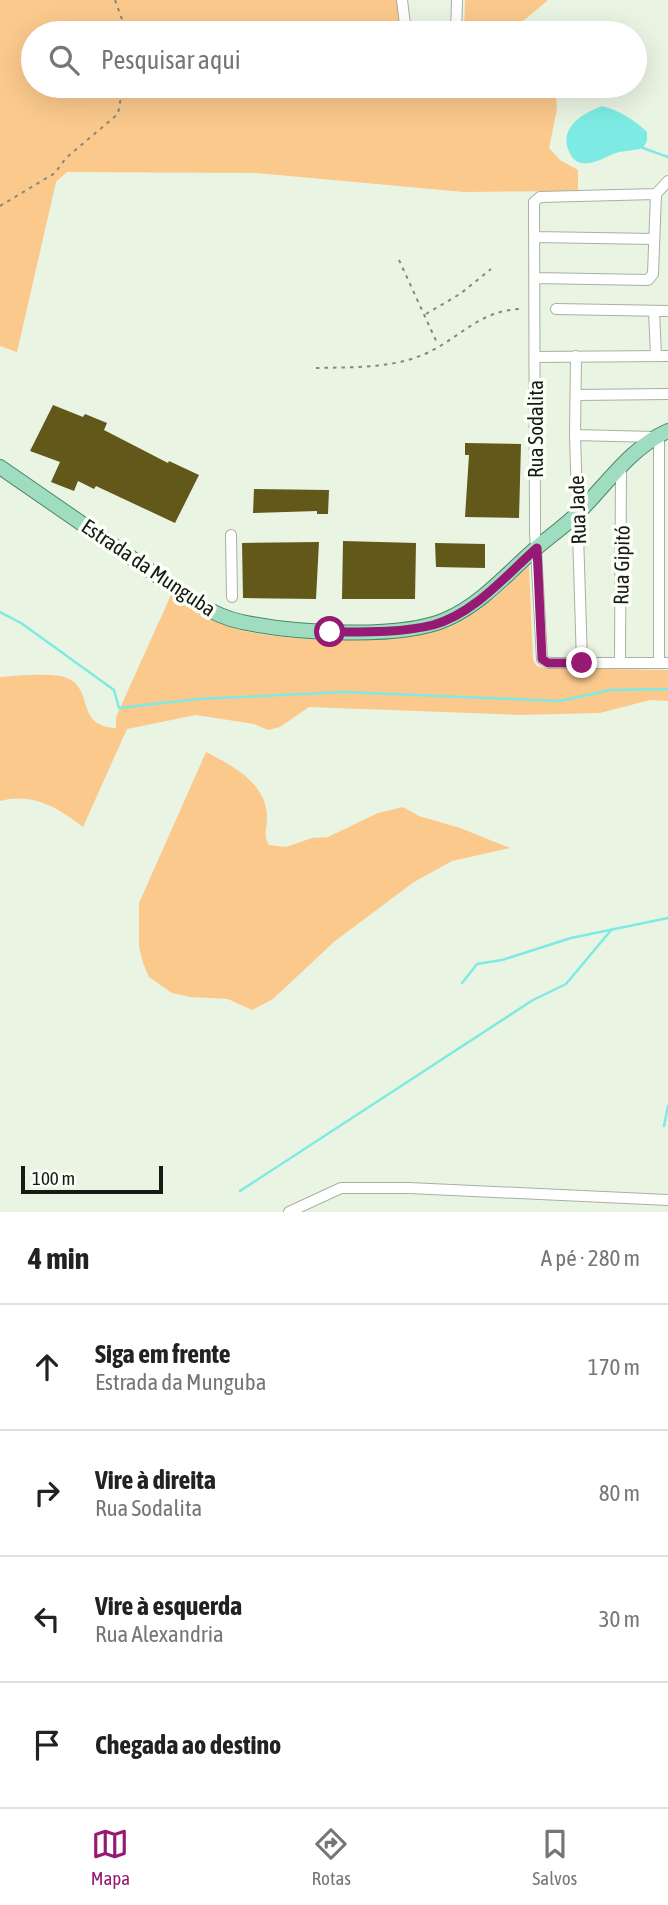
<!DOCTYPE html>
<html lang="pt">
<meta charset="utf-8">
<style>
body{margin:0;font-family:"Asap Condensed",sans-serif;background:#f6f6f6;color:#222}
.scale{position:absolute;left:21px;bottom:18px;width:142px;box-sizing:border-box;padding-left:7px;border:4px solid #171a14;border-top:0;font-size:19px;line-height:24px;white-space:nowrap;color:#171a14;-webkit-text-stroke:5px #fbfff8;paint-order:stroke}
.stop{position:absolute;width:21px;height:21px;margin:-16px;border:5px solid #961a73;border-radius:50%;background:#fff}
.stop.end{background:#961a73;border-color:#fff;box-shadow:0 2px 7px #0008}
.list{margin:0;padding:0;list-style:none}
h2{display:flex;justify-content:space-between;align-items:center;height:91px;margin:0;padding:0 28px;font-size:30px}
h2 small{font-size:23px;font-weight:400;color:#767676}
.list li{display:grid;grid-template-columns:46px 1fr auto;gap:21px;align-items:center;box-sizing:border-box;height:126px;padding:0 28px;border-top:2px solid #e0e0e0}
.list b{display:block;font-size:26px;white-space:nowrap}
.list p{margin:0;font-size:23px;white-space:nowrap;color:#767676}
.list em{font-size:23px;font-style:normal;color:#767676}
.icon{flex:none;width:38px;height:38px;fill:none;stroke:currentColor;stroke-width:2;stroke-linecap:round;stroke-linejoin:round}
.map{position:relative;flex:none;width:668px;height:1212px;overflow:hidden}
.search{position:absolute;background:#fff;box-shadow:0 7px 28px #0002;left:21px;right:21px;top:21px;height:77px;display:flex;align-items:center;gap:18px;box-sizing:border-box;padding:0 24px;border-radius:38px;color:#767676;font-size:26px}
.sheet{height:595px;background:#fff}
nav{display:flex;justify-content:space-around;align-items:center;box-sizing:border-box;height:98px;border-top:2px solid #e0e0e0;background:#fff;font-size:19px;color:#767676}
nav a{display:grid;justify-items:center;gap:4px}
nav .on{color:#961a73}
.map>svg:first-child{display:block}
.green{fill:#fbc98c}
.water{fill:#7debe4}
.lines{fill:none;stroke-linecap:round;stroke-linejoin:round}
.stream{stroke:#7debe4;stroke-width:2.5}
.building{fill:#61581a}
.minor-casing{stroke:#a8b1a1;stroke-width:12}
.major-casing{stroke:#468867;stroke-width:16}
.path{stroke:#82897d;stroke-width:2;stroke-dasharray:3.5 5;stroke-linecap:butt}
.minor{stroke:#fff;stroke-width:10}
.major{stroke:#a0dcbf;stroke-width:14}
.route{stroke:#961a73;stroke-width:9}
.labels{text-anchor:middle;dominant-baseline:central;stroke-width:7;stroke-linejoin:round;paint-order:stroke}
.street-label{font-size:21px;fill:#171a14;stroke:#fbfff8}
</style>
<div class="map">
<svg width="668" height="1212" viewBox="0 0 668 1212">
<rect width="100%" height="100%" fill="#eaf4e3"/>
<!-- green -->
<path class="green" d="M 0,0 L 399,0 L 402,33 L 33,33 L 33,86 L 555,86 L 557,109 L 549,148 L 560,160 L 578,170 L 578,191 L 464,192 L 256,173 L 67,172 L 56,182 L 17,352 L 0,346 Z
M 465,0 L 547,0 L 547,1 L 517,26 L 519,33 L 464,33 Z
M 529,566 L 533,660 L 537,666 L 544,668 L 668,670 L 668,701 L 650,700 L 600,713 L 520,715 L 309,707 L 280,727 L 268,730 L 254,724 L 196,715 L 127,729 L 83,827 C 59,808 32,792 0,801 L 0,677 C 16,676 58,671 71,680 C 93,694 77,726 116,728 L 116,717 L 171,595 C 185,605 201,615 217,622 C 267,645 396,645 449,627 C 479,616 506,587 529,566 Z
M 206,752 C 233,766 267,783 267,818 C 267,828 263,836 269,845 L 286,847 L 312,838 L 328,837 L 378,813 L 403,807 L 419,816 L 460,828 L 510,848 L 452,861 L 414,882 L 335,941 L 273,999 L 252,1010 L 228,999 L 190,997 L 172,993 L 149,977 L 143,963 L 139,947 L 139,903 Z"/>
<!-- water -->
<path class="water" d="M 602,106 C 618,110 635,120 647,132 L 647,141 L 643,148 C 634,151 625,150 616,153 C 604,157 591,167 578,162 C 573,160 570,154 568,149 C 560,126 584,113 602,106 Z"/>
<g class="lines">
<!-- stream -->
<path class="stream" d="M 643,148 L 668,157
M 0,612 L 21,623 L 114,690 L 119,708 L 198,699 L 345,692 L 560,701 L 610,690 L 668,689
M 462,983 L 477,964 L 502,960 L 571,938 L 668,918
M 664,1126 L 668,1106
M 240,1191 L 533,1000 L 566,984 L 612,929"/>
</g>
<!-- building -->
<path class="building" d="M 53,405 L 83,417 L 85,414 L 107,423 L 104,430 L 168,463 L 169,461 L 199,475 L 175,523 L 96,486 L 94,489 L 78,481 L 74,491 L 51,482 L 60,462 L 30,451 Z
M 465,443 L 521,444 L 519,518 L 465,517 L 469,455 L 465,455 Z
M 254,489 L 329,490 L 328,514 L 317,514 L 317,511 L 253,513 Z
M 343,541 L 416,543 L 415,599 L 342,599 Z
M 319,542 L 316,599 L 243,598 L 242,543 Z
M 435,543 L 485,544 L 485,568 L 436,567 Z"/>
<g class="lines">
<defs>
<path id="minor" d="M 402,0 L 406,33
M 456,33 L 457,0
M 656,194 L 540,197 L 534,202 L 535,532 L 542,659 L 548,663 L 668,663
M 656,194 L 668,181
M 535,237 L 654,239
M 535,278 L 648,280 L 653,274 L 656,194
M 556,309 L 668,311
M 654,311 L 656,356
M 576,356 L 575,435 L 582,663
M 535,357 L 668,356
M 576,395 L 668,394
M 575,435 L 654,437
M 231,535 L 232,597
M 620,663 L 621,466
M 659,663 L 659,435
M 289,1212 L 341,1188 L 409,1188 L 668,1200"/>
<path id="major" d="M 0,467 L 198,604 C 213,612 226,619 242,622 C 293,633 401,640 447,619 C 481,604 507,574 534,550 C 549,537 565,526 579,512 C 608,483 630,448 668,431"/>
</defs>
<!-- minor casing -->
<use href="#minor" class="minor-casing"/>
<!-- major casing -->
<use href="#major" class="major-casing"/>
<!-- path -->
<path class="path" d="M 115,0 L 127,33
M 0,206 L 55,173 L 66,158 L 118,114 L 123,86
M 399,260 L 438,345
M 426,314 L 460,294 L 491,269
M 316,368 C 353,367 392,369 427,353 C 461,337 481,309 523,309"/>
<!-- minor -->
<use href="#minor" class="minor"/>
<!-- major -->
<use href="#major" class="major"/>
</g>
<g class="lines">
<!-- route -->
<path class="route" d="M 330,632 C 363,632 401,633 433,625 C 474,614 506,575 537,548 L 542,659 L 548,663 L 582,663"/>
</g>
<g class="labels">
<!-- street labels -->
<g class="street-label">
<text transform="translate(535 429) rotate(-90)">Rua Sodalita</text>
<text transform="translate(577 510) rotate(-92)">Rua Jade</text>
<text transform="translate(621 565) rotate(-89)">Rua Gipitó</text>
<text transform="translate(149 567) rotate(34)">Estrada da Munguba</text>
</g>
</g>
</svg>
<div class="scale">100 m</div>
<div class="stop" style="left:330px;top:632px"></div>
<div class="stop end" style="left:582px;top:663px"></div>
<div class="search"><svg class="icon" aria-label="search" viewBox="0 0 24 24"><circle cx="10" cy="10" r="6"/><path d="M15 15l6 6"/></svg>Pesquisar aqui</div>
</div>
<section class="sheet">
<h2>4 min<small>A pé · 280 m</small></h2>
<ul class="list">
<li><svg class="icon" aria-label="ahead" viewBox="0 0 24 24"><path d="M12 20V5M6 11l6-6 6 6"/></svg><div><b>Siga em frente</b><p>Estrada da Munguba</p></div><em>170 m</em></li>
<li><svg class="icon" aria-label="right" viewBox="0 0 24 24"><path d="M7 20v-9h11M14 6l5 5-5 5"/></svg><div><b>Vire à direita</b><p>Rua Sodalita</p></div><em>80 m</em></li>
<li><svg class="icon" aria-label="left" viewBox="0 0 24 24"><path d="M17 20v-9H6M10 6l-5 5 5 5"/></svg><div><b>Vire à esquerda</b><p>Rua Alexandria</p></div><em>30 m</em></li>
<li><svg class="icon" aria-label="arrive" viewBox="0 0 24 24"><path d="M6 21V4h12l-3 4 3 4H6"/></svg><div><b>Chegada ao destino</b></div></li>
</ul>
</section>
<nav>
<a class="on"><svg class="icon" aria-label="map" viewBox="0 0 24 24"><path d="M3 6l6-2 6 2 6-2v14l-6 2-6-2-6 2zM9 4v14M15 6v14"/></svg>Mapa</a>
<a><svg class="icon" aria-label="directions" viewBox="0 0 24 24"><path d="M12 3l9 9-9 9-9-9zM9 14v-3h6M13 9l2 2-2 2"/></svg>Rotas</a>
<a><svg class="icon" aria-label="saved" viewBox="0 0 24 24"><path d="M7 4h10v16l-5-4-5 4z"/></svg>Salvos</a>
</nav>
